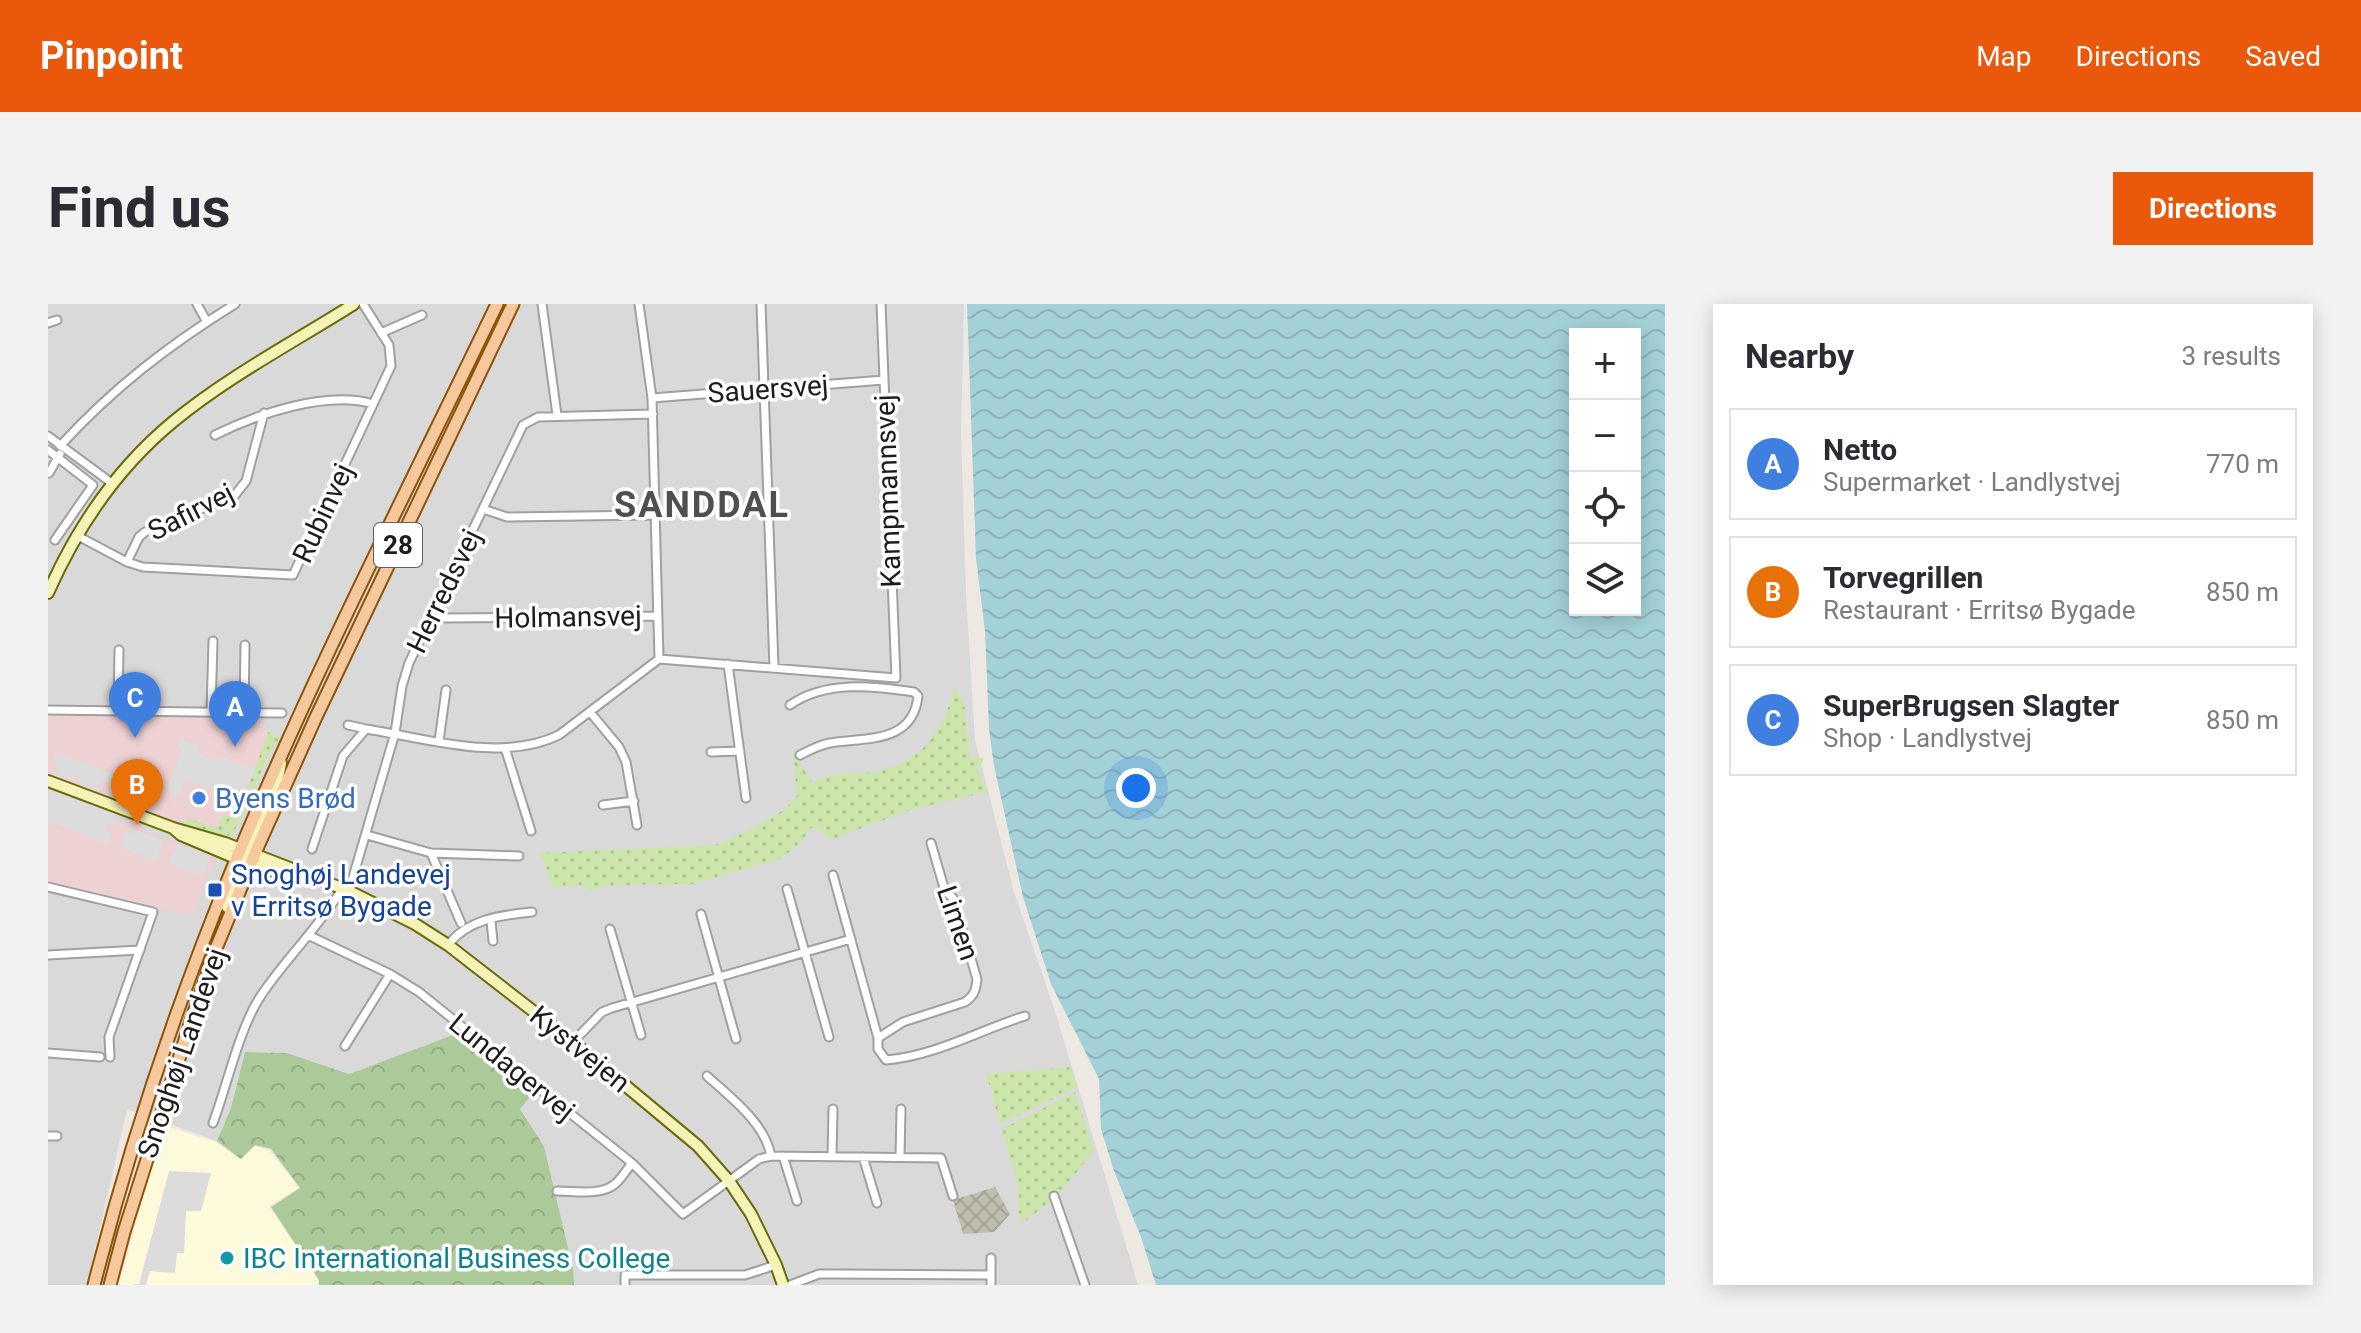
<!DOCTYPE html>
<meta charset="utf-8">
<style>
body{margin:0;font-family:Roboto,sans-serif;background:#f2f2f3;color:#2b2b33}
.controls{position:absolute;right:24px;top:24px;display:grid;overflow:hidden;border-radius:0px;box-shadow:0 4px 20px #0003}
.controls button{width:72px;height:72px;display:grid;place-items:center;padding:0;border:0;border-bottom:2px solid #e1e1e2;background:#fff;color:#2b2b33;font:40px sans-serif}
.you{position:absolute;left:1088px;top:484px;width:28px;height:28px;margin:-20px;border:6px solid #fff;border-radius:50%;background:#1a73e8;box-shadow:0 0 0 12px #1a73e833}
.badge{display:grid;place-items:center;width:52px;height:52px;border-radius:50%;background:#ea580c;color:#fff;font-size:26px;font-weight:700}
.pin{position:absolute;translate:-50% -66px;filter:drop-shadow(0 2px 4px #0008)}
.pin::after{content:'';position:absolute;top:42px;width:28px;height:24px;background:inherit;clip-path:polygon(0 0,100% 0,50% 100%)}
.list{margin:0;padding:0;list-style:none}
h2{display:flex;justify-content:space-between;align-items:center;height:104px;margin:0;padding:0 32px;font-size:34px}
h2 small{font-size:26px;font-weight:400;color:#7c7c81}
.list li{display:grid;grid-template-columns:52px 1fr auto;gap:24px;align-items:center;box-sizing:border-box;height:112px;margin:0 16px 16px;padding:0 16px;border:2px solid #e1e1e2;border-radius:0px}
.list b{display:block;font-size:30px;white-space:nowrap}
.list p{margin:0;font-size:26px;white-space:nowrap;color:#7c7c81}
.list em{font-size:26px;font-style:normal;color:#7c7c81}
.icon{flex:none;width:44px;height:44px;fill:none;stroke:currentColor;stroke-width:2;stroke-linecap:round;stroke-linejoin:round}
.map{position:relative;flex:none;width:1617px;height:981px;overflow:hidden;border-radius:0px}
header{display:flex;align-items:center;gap:48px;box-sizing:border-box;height:112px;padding:0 40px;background:#ea580c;color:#fff}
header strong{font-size:38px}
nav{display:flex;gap:44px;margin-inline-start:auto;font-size:28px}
.intro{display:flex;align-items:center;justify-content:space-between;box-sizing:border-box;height:192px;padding:0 48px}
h1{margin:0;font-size:56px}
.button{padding:20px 36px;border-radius:0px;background:#ea580c;color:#fff;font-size:28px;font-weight:700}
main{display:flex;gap:48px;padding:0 48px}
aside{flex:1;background:#fff;border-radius:0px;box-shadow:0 4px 20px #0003}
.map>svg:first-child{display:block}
.residential{fill:#dad9d9}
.commercial{fill:#edd1d3}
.education{fill:#fdfadb}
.construction{fill:url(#construction-cross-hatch)}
.grass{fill:url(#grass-dots)}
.forest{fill:url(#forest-crowns)}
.parking{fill:#dcdcdc}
.water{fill:url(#water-waves);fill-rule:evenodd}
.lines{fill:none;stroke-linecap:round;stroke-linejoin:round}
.street-casing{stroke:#a0a0a0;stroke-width:11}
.secondary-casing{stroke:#696b0b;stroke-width:14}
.primary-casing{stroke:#8b5409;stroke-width:15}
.street{stroke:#fff;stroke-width:7}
.secondary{stroke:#f5f3b7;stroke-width:10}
.primary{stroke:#f6c89e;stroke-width:11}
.shop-dot{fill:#3f7fe0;stroke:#fff;stroke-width:3}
.transit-dot{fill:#1a4fb4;stroke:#fff;stroke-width:3}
.culture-dot{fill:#0f9aa8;stroke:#fff;stroke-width:3}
.labels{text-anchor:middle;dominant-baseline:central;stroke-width:7;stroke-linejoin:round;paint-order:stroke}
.shield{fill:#fff;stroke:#606060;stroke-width:2}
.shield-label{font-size:26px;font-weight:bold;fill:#1c1c1c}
.street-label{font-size:28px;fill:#1c1c1c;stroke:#fff}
.shop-label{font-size:28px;fill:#366cbe;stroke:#fff;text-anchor:start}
.transit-label{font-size:28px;fill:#164399;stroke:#fff;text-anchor:start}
.culture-label{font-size:28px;fill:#0d838f;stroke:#fff;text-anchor:start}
.district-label{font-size:36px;font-weight:bold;letter-spacing:2px;fill:#4f4f4f;stroke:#fff}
</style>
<header>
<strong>Pinpoint</strong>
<nav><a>Map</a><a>Directions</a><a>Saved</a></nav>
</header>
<div class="intro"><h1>Find us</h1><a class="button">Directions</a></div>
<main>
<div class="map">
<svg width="1617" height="981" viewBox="0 0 1617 981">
<defs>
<pattern id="construction-cross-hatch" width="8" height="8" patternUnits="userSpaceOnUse" patternTransform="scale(2)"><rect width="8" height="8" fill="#c0bfae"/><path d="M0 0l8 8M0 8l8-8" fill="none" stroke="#a4a495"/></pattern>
<pattern id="grass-dots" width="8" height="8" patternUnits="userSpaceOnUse" patternTransform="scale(2)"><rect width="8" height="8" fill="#cce5aa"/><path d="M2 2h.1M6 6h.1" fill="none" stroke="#afc492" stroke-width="1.8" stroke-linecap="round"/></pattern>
<pattern id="forest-crowns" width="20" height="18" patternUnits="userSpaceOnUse" patternTransform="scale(2)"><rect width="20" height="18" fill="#acca99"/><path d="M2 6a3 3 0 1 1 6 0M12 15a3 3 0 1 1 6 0" fill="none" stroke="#93ad83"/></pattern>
<pattern id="water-waves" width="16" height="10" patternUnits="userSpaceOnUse" patternTransform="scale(2)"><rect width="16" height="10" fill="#a4d1d8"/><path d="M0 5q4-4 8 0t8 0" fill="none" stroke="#8db3b9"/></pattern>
</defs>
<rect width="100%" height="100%" fill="#ede8e2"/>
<!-- residential -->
<path class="residential" d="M 0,0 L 916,0 L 913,130 L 918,290 L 927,436 L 966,588 L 1007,707 L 1090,981 L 526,981 L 525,965 L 496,842 L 472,804 L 413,728 L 301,770 L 239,749 L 197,748 L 183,804 L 169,837 L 79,805 L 39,981 L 0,981 Z"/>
<!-- commercial -->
<path class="commercial" d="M 0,410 L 214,413 L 224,444 L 195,505 L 178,530 L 155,524 L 98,518 L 93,527 L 167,552 L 146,610 L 106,605 L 0,580 L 0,488 L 80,522 L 79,501 L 0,472 Z"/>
<!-- education -->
<path class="education" d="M 115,821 L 168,838 L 192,856 L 207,842 L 222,847 L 251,884 L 221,902 L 270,976 L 270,981 L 71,981 Z"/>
<!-- construction -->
<path class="construction" d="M 947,883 L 962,910 L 946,928 L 915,930 L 905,896 Z"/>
<!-- grass -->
<path class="grass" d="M 906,383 L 916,398 L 922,453 L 936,454 L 930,467 L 939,488 L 865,505 L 782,536 L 765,522 L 750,542 L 731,555 L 645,580 L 569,581 L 539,587 L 537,581 L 505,584 L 492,549 L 668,541 L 708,523 L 737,505 L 749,492 L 745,448 L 764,478 C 789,466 806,472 831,467 C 875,458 897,424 906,383 Z
M 220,428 L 233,434 L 223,447 L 184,532 L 167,531 L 136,520 L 139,514 L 169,524 L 175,512 L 185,512 L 188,505 L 192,507 Z
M 1024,763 L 1029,783 L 952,820 L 938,770 Z
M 1027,788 L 1046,847 L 1009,892 L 974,920 L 970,909 L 969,879 L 954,825 Z"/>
<!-- forest -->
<path class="forest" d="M 413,728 L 487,787 L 472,805 L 496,842 L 525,965 L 526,981 L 271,981 L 271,976 L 223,903 L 252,884 L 223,845 L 207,841 L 193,855 L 169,837 L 183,804 L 197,748 L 239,749 L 301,770 Z"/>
<!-- parking -->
<path class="parking" d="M 132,436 L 151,442 L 149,449 L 172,457 L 174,453 L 208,465 L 191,495 L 137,476 L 131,491 L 119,487 L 134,444 L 129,442 Z
M 8,449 L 78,474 L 75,484 L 55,476 L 51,486 L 9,470 L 6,454 Z
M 5,485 L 68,509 L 67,521 L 59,519 L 57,526 L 64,529 L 60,540 L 0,517 L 0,498 Z
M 79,523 L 115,537 L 108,557 L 71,544 Z
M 129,540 L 163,552 L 155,571 L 120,559 Z
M 121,867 L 163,869 L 153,907 L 138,907 L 136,949 L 129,949 L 127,969 L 102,967 L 98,981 L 83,981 L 91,980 Z"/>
<!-- water -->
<path class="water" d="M 919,0 L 1617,0 L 1617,981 L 1108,981 L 1093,933 L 1066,867 L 1053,825 L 1051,775 L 1003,680 L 975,593 L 946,462 L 941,425 L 937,327 L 928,254 ZM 1527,30 L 1587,30 L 1587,306 L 1527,306 Z"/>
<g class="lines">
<defs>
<path id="street" d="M 149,0 L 159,18
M 494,0 L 509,111
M 591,0 L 604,94 L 611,355
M 713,0 L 726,363
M 0,19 L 9,16
M 333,29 L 374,11
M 604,94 L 836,76
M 167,131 C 209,110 279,86 325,100
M 0,132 L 65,180
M 12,142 C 65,84 121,41 187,0
M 0,146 L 45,181 L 7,236
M 1,169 L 12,150
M 435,205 L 459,213 L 606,211
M 28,231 L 79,258 L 95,263 L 245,271 L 343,62 L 341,41 L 315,0
M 79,258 L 91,233 L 97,228 L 187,191 L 198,177 L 216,109
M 385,309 L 397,314 L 608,312
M 680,360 L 698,494
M 742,401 C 778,376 825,382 866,388 L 870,392 C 865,441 815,433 782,439 C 771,441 762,446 752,451
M 0,406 L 234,409
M 70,406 L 71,346
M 163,408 L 165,337
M 542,408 L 571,443 L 578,458 L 589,521
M 196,409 L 197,341
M 300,421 L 318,425
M 391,437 L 398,386
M 457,444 L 483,527
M 663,448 L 692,447
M 555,501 L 586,497
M 319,531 L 383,549 L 471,552
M 264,545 L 295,452 L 318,425 C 378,434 453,459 511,431 L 611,355 L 848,374 L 833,0
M 383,549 L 413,619
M 785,571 L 830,734 L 830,745 L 838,756 C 887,752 932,726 977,712
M 0,583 L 105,608 L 61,733 L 62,753
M 739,585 L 781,733
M 301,587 L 347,429 L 354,382 L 361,359 L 475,121 L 490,113 L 605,110
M 653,610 L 688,735
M 443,617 L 445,637
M 562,625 L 593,731
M 262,632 L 342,670 L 371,688 L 584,859 L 635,910 L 711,855 L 723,852 L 893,854 L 905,892
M 400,641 C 420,615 453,611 484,608
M 0,651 L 92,646
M 830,734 L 855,718 L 917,698 C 926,692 928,686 929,675 L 905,594 L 897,587 L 883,539
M 525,738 L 554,708 L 564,704 L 803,635
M 297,742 L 342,670
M 0,749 L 52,753
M 659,772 C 683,794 717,819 723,852
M 165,819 C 180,779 191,724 214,690 C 239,653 271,623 294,585
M 0,832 L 9,832
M 735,852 L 749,897
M 784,852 L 785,805
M 852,852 L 853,805
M 815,853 L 829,899
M 509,887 C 526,887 553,892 567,880 C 574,874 579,865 584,859
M 1006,892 L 1037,981
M 943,971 L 943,954
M 577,981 L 577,971 L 697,971 L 728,961
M 742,981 L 771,970 L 786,970 L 943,971 L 943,981"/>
<path id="secondary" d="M 0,289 C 29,223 70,163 126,117 C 181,72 246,38 306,0
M 0,477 L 125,524 L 177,539 L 301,587 L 367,620 L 400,641 L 525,738 L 650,842 L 681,877 L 703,910 L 728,961 L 735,981
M 126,525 L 133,531 L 204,561 L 244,572
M 201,552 L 200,548 L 230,474 L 233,459
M 179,603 L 197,558 L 196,555"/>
<path id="primary" d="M 46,981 C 82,839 129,699 185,563 C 264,372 359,187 449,0
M 62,981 L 76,928 L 142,720 L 169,642 L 211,540 L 268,413 L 465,0"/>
</defs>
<!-- street casing -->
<use href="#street" class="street-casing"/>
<!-- secondary casing -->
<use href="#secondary" class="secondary-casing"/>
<!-- primary casing -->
<use href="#primary" class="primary-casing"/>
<!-- street -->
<use href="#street" class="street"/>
<!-- secondary -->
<use href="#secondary" class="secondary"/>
<!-- primary -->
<use href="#primary" class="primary"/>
</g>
<!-- markers -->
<circle class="shop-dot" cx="151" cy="494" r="8"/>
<rect class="transit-dot" x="159" y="578" width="16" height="16" rx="4"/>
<circle class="culture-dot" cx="179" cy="954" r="8"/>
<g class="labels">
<!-- shield labels -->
<rect class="shield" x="326" y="219" width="48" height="44" rx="6"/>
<g class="shield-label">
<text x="350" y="241">28</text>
</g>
<!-- street labels -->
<g class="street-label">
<text transform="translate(720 85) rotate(-4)">Sauersvej</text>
<text transform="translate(840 187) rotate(-92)">Kampmannsvej</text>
<text transform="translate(143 208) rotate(-27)">Safirvej</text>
<text transform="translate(275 209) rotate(-65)">Rubinvej</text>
<text transform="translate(396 287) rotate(-64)">Herredsvej</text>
<text transform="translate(520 313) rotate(-1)">Holmansvej</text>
<text transform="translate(910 619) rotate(71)">Limen</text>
<text transform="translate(532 745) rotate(39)">Kystvejen</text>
<text transform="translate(134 749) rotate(-71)">Snoghøj Landevej</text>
<text transform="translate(464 763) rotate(39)">Lundagervej</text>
</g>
<!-- shop labels -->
<g class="shop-label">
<text x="167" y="494">Byens Brød</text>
</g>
<!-- transit labels -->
<g class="transit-label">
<text x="183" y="570">Snoghøj Landevej<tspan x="183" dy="32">v Erritsø Bygade</tspan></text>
</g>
<!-- culture labels -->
<g class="culture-label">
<text x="195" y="954">IBC International Business College</text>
</g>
<!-- district labels -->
<g class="district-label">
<text x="654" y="201">SANDDAL</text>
</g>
</g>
</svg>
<div class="controls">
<button>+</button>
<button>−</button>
<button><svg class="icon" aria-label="locate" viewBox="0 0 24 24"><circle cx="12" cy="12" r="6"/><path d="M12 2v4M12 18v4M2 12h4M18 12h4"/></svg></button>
<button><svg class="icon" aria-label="layers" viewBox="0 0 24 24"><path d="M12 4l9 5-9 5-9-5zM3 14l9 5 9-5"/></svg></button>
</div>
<div class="you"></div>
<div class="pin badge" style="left:187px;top:443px;background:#3f7fe0">A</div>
<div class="pin badge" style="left:89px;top:521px;background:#e8710a">B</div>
<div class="pin badge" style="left:87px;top:434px;background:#3f7fe0">C</div>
</div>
<aside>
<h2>Nearby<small>3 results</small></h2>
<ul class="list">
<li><span class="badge" style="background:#3f7fe0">A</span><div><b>Netto</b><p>Supermarket · Landlystvej</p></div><em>770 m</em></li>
<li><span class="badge" style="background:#e8710a">B</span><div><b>Torvegrillen</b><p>Restaurant · Erritsø Bygade</p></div><em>850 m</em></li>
<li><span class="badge" style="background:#3f7fe0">C</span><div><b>SuperBrugsen Slagter</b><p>Shop · Landlystvej</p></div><em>850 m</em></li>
</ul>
</aside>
</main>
